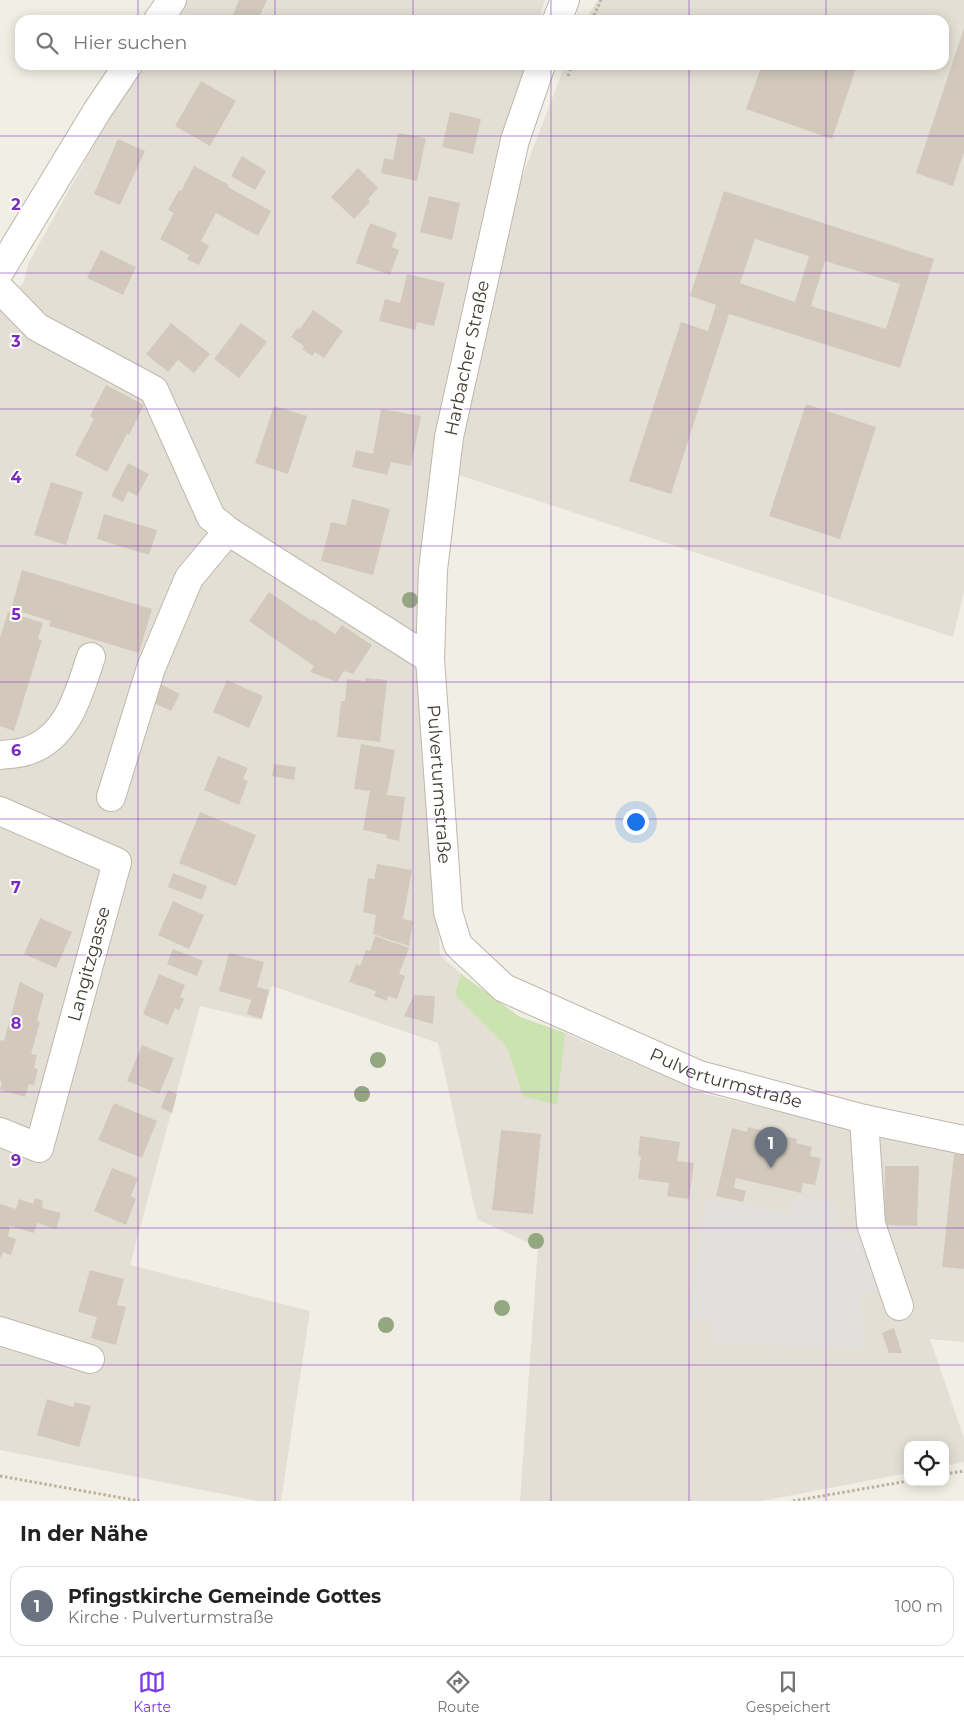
<!DOCTYPE html>
<html lang="de">
<meta charset="utf-8">
<style>
body{margin:0;font-family:Montserrat,sans-serif;background:#f2f2f2;color:#222}
.controls{position:absolute;right:15px;bottom:15px;display:grid;overflow:hidden;border-radius:10px;box-shadow:0 2px 12px #0003}
.controls button{width:45px;height:45px;display:grid;place-items:center;padding:0;border:0;border-bottom:1px solid #e0e0e0;background:#fff;color:#222;font:25px sans-serif}
.you{position:absolute;left:635px;top:821px;width:18px;height:18px;margin:-12px;border:4px solid #fff;border-radius:50%;background:#1a73e8;box-shadow:0 0 0 8px #1a73e833}
.badge{display:grid;place-items:center;width:32px;height:32px;border-radius:50%;background:#7c3aed;color:#fff;font-size:16px;font-weight:700}
.pin{position:absolute;translate:-50% -41px;filter:drop-shadow(0 1px 2px #0008)}
.pin::after{content:'';position:absolute;top:26px;width:18px;height:15px;background:inherit;clip-path:polygon(0 0,100% 0,50% 100%)}
.list{margin:0;padding:0;list-style:none}
h2{display:flex;justify-content:space-between;align-items:center;height:65px;margin:0;padding:0 20px;font-size:21px}
h2 small{font-size:16px;font-weight:400;color:#767676}
.list li{display:grid;grid-template-columns:32px 1fr auto;gap:15px;align-items:center;box-sizing:border-box;height:80px;margin:0 10px 10px;padding:0 10px;border:1px solid #e0e0e0;border-radius:15px}
.list b{display:block;font-size:19px;white-space:nowrap}
.list p{margin:0;font-size:16px;white-space:nowrap;color:#767676}
.list em{font-size:16px;font-style:normal;color:#767676}
.icon{flex:none;width:28px;height:28px;fill:none;stroke:currentColor;stroke-width:2;stroke-linecap:round;stroke-linejoin:round}
.map{position:relative;flex:none;width:964px;height:1501px;overflow:hidden}
.search{position:absolute;background:#fff;box-shadow:0 2px 12px #0003;left:15px;right:15px;top:15px;height:55px;display:flex;align-items:center;gap:12px;box-sizing:border-box;padding:0 18px;border-radius:15px;color:#767676;font-size:19px}
.sheet{height:155px;background:#fff}
nav{display:flex;justify-content:space-around;align-items:center;box-sizing:border-box;height:70px;border-top:1px solid #e0e0e0;background:#fff;font-size:14px;color:#767676}
nav a{display:grid;justify-items:center;gap:2px}
nav .on{color:#7c3aed}
.map>svg:first-child{display:block}
.residential{fill:#e4dfd4}
.green{fill:#cbe2b1}
.parking{fill:#e2e0dd}
.building{fill:#d2c9bc;fill-rule:evenodd}
.lines{fill:none;stroke-linecap:round;stroke-linejoin:round}
.minor-casing{stroke:#beb8ac;stroke-width:30}
.path{stroke:#bcb19b;stroke-width:3;stroke-dasharray:2.5 2.5;stroke-linecap:butt}
.minor{stroke:#fff;stroke-width:28}
.tree{fill:#93a880}
.grid{fill:none;stroke:#7b2cbf;stroke-width:1;stroke-opacity:0.55}
.labels{text-anchor:middle;dominant-baseline:central;stroke-width:4;stroke-linejoin:round;paint-order:stroke}
.street-label{font-size:18px;fill:#433e35;stroke:#fff}
.grid-label{font-size:16px;text-anchor:middle;font-weight:bold;fill:#7b2cbf;stroke:#fff;stroke-width:4;stroke-linejoin:round;paint-order:stroke}
</style>
<div class="map">
<svg width="964" height="1501" viewBox="0 0 964 1501">
<rect width="100%" height="100%" fill="#f1eee5"/>
<!-- residential -->
<path class="residential" d="M 187,0 L 545,0 L 539,20 L 173,20 Z
M 598,0 L 964,0 L 964,592 L 953,637 L 456,474 L 461,439 L 507,216 L 565,65 L 944,65 L 944,20 L 585,20 Z
M 143,65 L 525,65 L 494,163 L 446,407 L 425,697 L 440,955 L 461,974 L 520,1017 L 565,1033 L 705,1094 L 964,1154 L 964,1342 L 930,1339 L 964,1438 L 964,1462 L 945,1466 L 945,1445 L 908,1445 L 908,1473 L 762,1501 L 520,1501 L 538,1247 L 477,1219 L 438,1043 L 272,986 L 260,1020 L 200,1006 L 130,1265 L 310,1311 L 281,1501 L 258,1501 L 0,1450 L 0,307 L 24,282 L 28,264 L 114,109 Z"/>
<!-- green -->
<path class="green" d="M 461,974 L 520,1017 L 565,1033 L 557,1105 L 523,1096 L 507,1047 L 455,995 Z"/>
<!-- parking -->
<path class="parking" d="M 794,1195 L 837,1204 L 841,1237 L 858,1232 L 880,1289 L 861,1297 L 866,1348 L 712,1343 L 713,1321 L 690,1320 L 705,1200 L 716,1198 L 791,1214 Z"/>
<!-- building -->
<path class="building" d="M 239,0 L 267,0 L 258,20 L 231,20 Z
M 964,28 L 964,152 L 953,186 L 916,173 Z
M 762,65 L 857,65 L 832,139 L 746,109 Z
M 201,81 L 236,101 L 210,146 L 175,126 Z
M 450,112 L 481,119 L 473,154 L 442,147 Z
M 398,133 L 426,138 L 417,181 L 381,173 L 384,158 L 393,160 Z
M 118,139 L 145,151 L 120,205 L 94,194 Z
M 242,156 L 266,171 L 255,190 L 231,176 Z
M 194,166 L 229,185 L 228,187 L 271,211 L 258,236 L 216,213 L 201,241 L 209,246 L 199,265 L 187,259 L 189,255 L 160,239 L 174,213 L 168,210 L 179,190 L 181,191 Z
M 358,168 L 378,188 L 368,199 L 370,202 L 354,219 L 331,197 Z
M 724,191 L 934,259 L 900,368 L 729,314 L 671,494 L 629,481 L 681,322 L 708,331 L 716,305 L 690,296 ZM 755,239 L 809,256 L 795,302 L 740,283 ZM 825,261 L 900,284 L 886,329 L 811,306 Z
M 429,196 L 460,203 L 452,240 L 420,232 Z
M 370,223 L 397,233 L 392,247 L 399,250 L 390,275 L 356,263 Z
M 101,250 L 136,267 L 123,295 L 87,278 Z
M 407,274 L 445,283 L 434,326 L 417,322 L 415,330 L 379,321 L 385,299 L 400,303 Z
M 313,310 L 343,331 L 324,358 L 315,352 L 312,356 L 302,349 L 304,346 L 291,337 L 298,327 L 300,329 Z
M 171,323 L 210,354 L 194,373 L 178,360 L 168,372 L 146,354 Z
M 241,323 L 267,342 L 239,378 L 214,359 Z
M 106,385 L 144,405 L 129,435 L 127,434 L 107,472 L 75,455 L 94,419 L 90,416 Z
M 806,404 L 876,427 L 840,539 L 769,516 Z
M 274,406 L 307,416 L 288,474 L 255,463 Z
M 381,409 L 421,416 L 411,466 L 391,462 L 387,475 L 352,467 L 356,450 L 373,454 Z
M 128,463 L 149,474 L 137,496 L 128,491 L 123,502 L 111,496 Z
M 51,482 L 83,492 L 66,545 L 34,535 Z
M 352,499 L 390,509 L 373,575 L 321,561 L 331,522 L 346,525 Z
M 104,514 L 157,530 L 149,555 L 97,539 Z
M 22,570 L 152,609 L 139,653 L 49,626 L 51,621 L 11,609 Z
M 269,592 L 312,621 L 313,619 L 335,634 L 342,625 L 372,645 L 353,674 L 344,671 L 337,682 L 310,672 L 314,666 L 249,621 Z
M 8,612 L 43,623 L 38,639 L 42,640 L 14,731 L 0,726 L 0,638 Z
M 366,678 L 387,680 L 380,742 L 337,737 L 341,701 L 345,701 L 347,679 L 365,681 Z
M 227,680 L 263,696 L 249,728 L 213,712 Z
M 160,684 L 180,694 L 171,711 L 152,702 Z
M 361,744 L 395,750 L 387,795 L 405,797 L 399,841 L 386,838 L 387,835 L 363,830 L 370,791 L 354,789 Z
M 218,756 L 248,768 L 243,779 L 248,781 L 239,805 L 204,790 Z
M 274,764 L 296,767 L 294,780 L 272,776 Z
M 200,812 L 256,835 L 236,886 L 179,863 Z
M 377,864 L 412,870 L 403,919 L 413,921 L 409,946 L 373,934 L 376,915 L 363,912 L 368,878 L 374,879 Z
M 173,873 L 207,886 L 202,900 L 168,887 Z
M 173,901 L 204,915 L 189,949 L 158,935 Z
M 40,918 L 72,932 L 56,968 L 24,954 Z
M 375,936 L 409,948 L 399,974 L 405,976 L 397,999 L 388,996 L 387,1001 L 374,996 L 376,991 L 349,982 L 356,964 L 360,966 L 366,950 L 370,951 Z
M 173,949 L 203,961 L 197,976 L 167,964 Z
M 229,953 L 264,962 L 257,987 L 269,990 L 262,1019 L 247,1014 L 251,1000 L 219,991 Z
M 159,974 L 185,985 L 180,997 L 184,999 L 179,1010 L 175,1008 L 168,1025 L 143,1014 Z
M 20,982 L 44,994 L 37,1021 L 40,1022 L 31,1054 L 37,1055 L 34,1068 L 38,1069 L 34,1085 L 29,1084 L 25,1097 L 0,1090 L 2,1082 L 0,1080 L 0,1040 L 4,1041 Z
M 414,995 L 435,996 L 433,1024 L 404,1016 Z
M 142,1045 L 174,1058 L 159,1094 L 127,1081 Z
M 168,1090 L 177,1094 L 172,1113 L 161,1108 Z
M 114,1103 L 157,1121 L 142,1158 L 98,1140 Z
M 748,1127 L 797,1139 L 796,1143 L 812,1147 L 810,1156 L 821,1158 L 815,1185 L 803,1183 L 801,1193 L 736,1178 L 734,1188 L 746,1191 L 743,1202 L 716,1196 L 732,1128 L 747,1132 Z
M 501,1130 L 541,1134 L 533,1214 L 492,1210 Z
M 640,1136 L 680,1142 L 677,1161 L 694,1163 L 689,1199 L 667,1196 L 669,1183 L 638,1179 L 641,1156 L 638,1155 Z
M 954,1154 L 964,1155 L 964,1269 L 942,1267 Z
M 885,1166 L 919,1166 L 917,1226 L 884,1225 Z
M 112,1168 L 138,1178 L 131,1196 L 136,1199 L 126,1225 L 94,1211 Z
M 35,1198 L 43,1201 L 42,1208 L 61,1213 L 56,1229 L 37,1223 L 34,1233 L 10,1226 L 8,1236 L 16,1239 L 11,1255 L 3,1252 L 0,1259 L 0,1204 L 16,1209 L 19,1199 L 33,1204 Z
M 90,1270 L 124,1279 L 117,1305 L 126,1307 L 116,1345 L 91,1338 L 97,1317 L 78,1312 Z
M 894,1328 L 902,1353 L 889,1353 L 882,1333 Z
M 47,1399 L 73,1407 L 75,1402 L 91,1406 L 79,1447 L 37,1435 Z"/>
<g class="lines">
<defs>
<g id="minor">
<path d="M 158,20 L 172,0"/>
<path d="M 557,20 L 565,0"/>
<path id="s1" d="M 541,65 L 515,140 L 449,437 L 433,570 L 430,659 L 448,912 L 458,945 L 504,988 L 699,1075 L 864,1119 L 964,1140"/>
<path d="M 0,271 L 97,111 L 128,65"/>
<path d="M 0,289 L 37,327 L 154,390 L 211,517 L 228,531 L 430,659"/>
<path d="M 0,755 C 9,754 19,754 27,751 C 68,738 79,693 91,657"/>
<path d="M 111,797 L 151,668 L 189,578 L 228,531"/>
<path d="M 0,811 L 117,862 L 39,1148 L 0,1132"/>
<path d="M 864,1119 L 871,1224 L 899,1306"/>
<path d="M 0,1331 L 90,1359"/>
</g>
</defs>
<!-- minor casing -->
<use href="#minor" class="minor-casing"/>
<!-- path -->
<path class="path" d="M 592,20 L 601,0
M 568,76 L 572,65
M 945,1474 L 964,1471
M 0,1476 L 139,1501
M 793,1501 L 908,1481"/>
<!-- minor -->
<use href="#minor" class="minor"/>
</g>
<!-- trees -->
<g class="tree">
<circle cx="410" cy="600" r="8"/>
<circle cx="378" cy="1060" r="8"/>
<circle cx="362" cy="1094" r="8"/>
<circle cx="536" cy="1241" r="8"/>
<circle cx="502" cy="1308" r="8"/>
<circle cx="386" cy="1325" r="8"/>
</g>
<!-- grid -->
<path class="grid" d="M 138,0 L 138,20M 275,0 L 275,20M 413,0 L 413,20M 551,0 L 551,20M 689,0 L 689,20M 826,0 L 826,20M 138,65 L 138,1501M 275,65 L 275,1501M 413,65 L 413,1501M 551,65 L 551,1501M 689,65 L 689,1501M 826,65 L 826,1501M 0,136 L 964,136M 0,273 L 964,273M 0,409 L 964,409M 0,546 L 964,546M 0,682 L 964,682M 0,819 L 964,819M 0,955 L 964,955M 0,1092 L 964,1092M 0,1228 L 964,1228M 0,1365 L 964,1365"/>
<g class="labels">
<!-- street labels -->
<g class="street-label">
<text transform="translate(467 358) rotate(-78)">Harbacher Straße</text>
<text stroke="none"><textPath href="#s1" startOffset="732">Pulverturmstraße</textPath></text>
<text transform="translate(89 964) rotate(-75)">Langitzgasse</text>
<text stroke="none"><textPath href="#s1" startOffset="1198">Pulverturmstraße</textPath></text>
</g>
</g>
<g class="grid-label">
<text x="16" y="210">2</text>
<text x="16" y="347">3</text>
<text x="16" y="483">4</text>
<text x="16" y="620">5</text>
<text x="16" y="756">6</text>
<text x="16" y="893">7</text>
<text x="16" y="1029">8</text>
<text x="16" y="1166">9</text>
</g>
</svg>
<div class="controls">
<button><svg class="icon" aria-label="locate" viewBox="0 0 24 24"><circle cx="12" cy="12" r="6"/><path d="M12 2v4M12 18v4M2 12h4M18 12h4"/></svg></button>
</div>
<div class="you"></div>
<div class="pin badge" style="left:771px;top:1168px;background:#6b7280">1</div>
<div class="search"><svg class="icon" aria-label="search" viewBox="0 0 24 24"><circle cx="10" cy="10" r="6"/><path d="M15 15l6 6"/></svg>Hier suchen</div>
</div>
<section class="sheet">
<h2>In der Nähe<small></small></h2>
<ul class="list">
<li><span class="badge" style="background:#6b7280">1</span><div><b>Pfingstkirche Gemeinde Gottes</b><p>Kirche · Pulverturmstraße</p></div><em>100 m</em></li>
</ul>
</section>
<nav>
<a class="on"><svg class="icon" aria-label="map" viewBox="0 0 24 24"><path d="M3 6l6-2 6 2 6-2v14l-6 2-6-2-6 2zM9 4v14M15 6v14"/></svg>Karte</a>
<a><svg class="icon" aria-label="directions" viewBox="0 0 24 24"><path d="M12 3l9 9-9 9-9-9zM9 14v-3h6M13 9l2 2-2 2"/></svg>Route</a>
<a><svg class="icon" aria-label="saved" viewBox="0 0 24 24"><path d="M7 4h10v16l-5-4-5 4z"/></svg>Gespeichert</a>
</nav>
